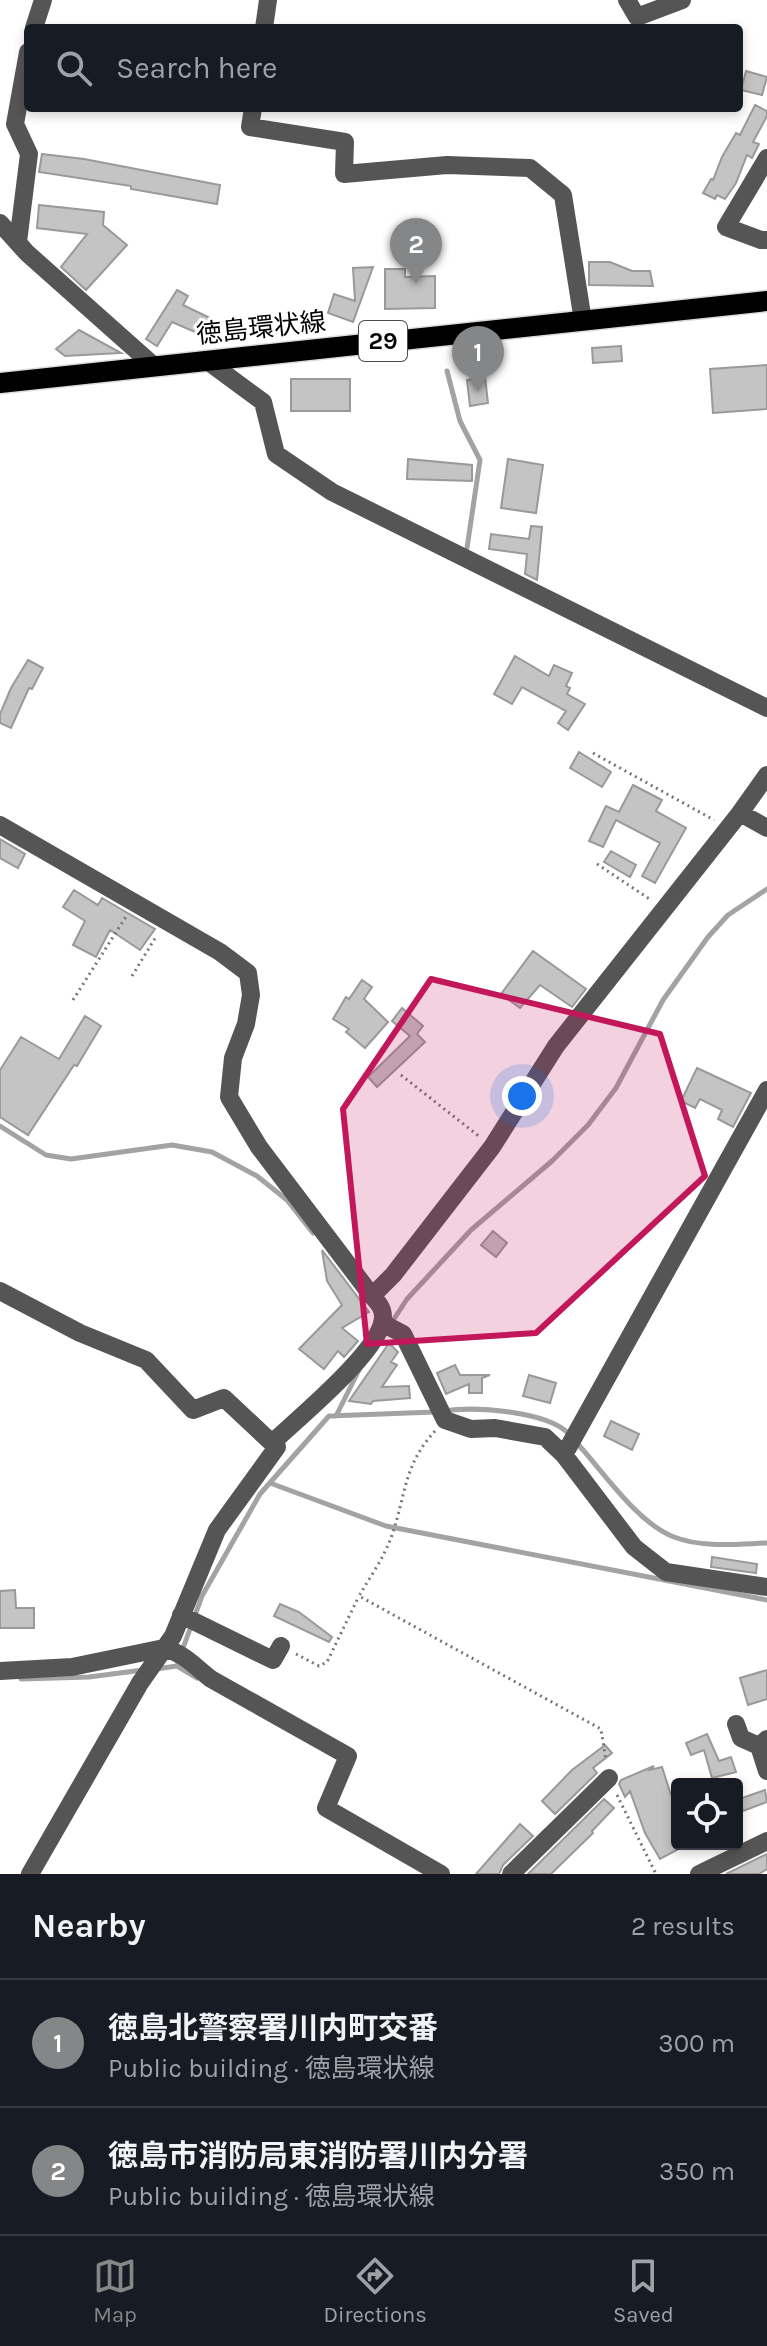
<!DOCTYPE html>
<meta charset="utf-8">
<style>
body{margin:0;font-family:Karla,"Noto Sans JP",sans-serif;background:#242831;color:#f1f3f6}
.controls{position:absolute;right:24px;bottom:24px;display:grid;overflow:hidden;border-radius:8px;box-shadow:0 4px 12px #0003}
.controls button{width:72px;height:72px;display:grid;place-items:center;padding:0;border:0;border-bottom:2px solid #363941;background:#171b24;color:#f1f3f6;font:40px sans-serif}
.you{position:absolute;left:522px;top:1096px;width:28px;height:28px;margin:-20px;border:6px solid #fff;border-radius:50%;background:#1a73e8;box-shadow:0 0 0 12px #1a73e833}
.badge{display:grid;place-items:center;width:52px;height:52px;border-radius:50%;background:#858687;color:#fff;font-size:26px;font-weight:700}
.pin{position:absolute;translate:-50% -66px;filter:drop-shadow(0 2px 4px #0008)}
.pin::after{content:'';position:absolute;top:42px;width:28px;height:24px;background:inherit;clip-path:polygon(0 0,100% 0,50% 100%)}
.list{margin:0;padding:0;list-style:none}
h2{display:flex;justify-content:space-between;align-items:center;height:104px;margin:0;padding:0 32px;font-size:34px}
h2 small{font-size:26px;font-weight:400;color:#9ea1a6}
.list li{display:grid;grid-template-columns:52px 1fr auto;gap:24px;align-items:center;box-sizing:border-box;height:128px;padding:0 32px;border-top:2px solid #363941}
.list b{display:block;font-size:30px;white-space:nowrap}
.list p{margin:0;font-size:26px;white-space:nowrap;color:#9ea1a6}
.list em{font-size:26px;font-style:normal;color:#9ea1a6}
.icon{flex:none;width:44px;height:44px;fill:none;stroke:currentColor;stroke-width:2;stroke-linecap:round;stroke-linejoin:round}
.map{position:relative;flex:none;width:767px;height:1874px;overflow:hidden}
.search{position:absolute;background:#171b24;box-shadow:0 4px 12px #0003;left:24px;right:24px;top:24px;height:88px;display:flex;align-items:center;gap:20px;box-sizing:border-box;padding:0 28px;border-radius:8px;color:#9ea1a6;font-size:30px}
.sheet{height:360px;background:#171b24}
nav{display:flex;justify-content:space-around;align-items:center;box-sizing:border-box;height:112px;border-top:2px solid #363941;background:#171b24;font-size:22px;color:#9ea1a6}
nav a{display:grid;justify-items:center;gap:4px}
nav .on{color:#858687}
.map>svg:first-child{display:block}
.lines{fill:none;stroke-linecap:round;stroke-linejoin:round}
.stream{stroke:#a3a3a3;stroke-width:5}
.building{fill:#c4c4c4;stroke:#999;stroke-width:2}
.major-casing{stroke:#dbdbdb;stroke-width:23}
.path{stroke:#777;stroke-width:3;stroke-dasharray:2 4;stroke-linecap:butt}
.minor{stroke:#555;stroke-width:18}
.major{stroke:#000;stroke-width:20}
.marked{fill:#c2185b;fill-opacity:0.2;stroke:#c2185b;stroke-width:6;stroke-linejoin:round}
.labels{text-anchor:middle;dominant-baseline:central;stroke-width:6;stroke-linejoin:round;paint-order:stroke}
.shield{fill:#fff;stroke:#4c4c4c;stroke-width:2}
.shield-label{font-size:24px;font-weight:bold;fill:#000}
.street-label{font-size:26px;fill:#000;stroke:#fff}
</style>
<div class="map">
<svg width="767" height="1874" viewBox="0 0 767 1874">
<rect width="100%" height="100%" fill="#fff"/>
<g class="lines">
<!-- stream -->
<path class="stream" d="M 447,371 L 460,421 L 480,460 L 467,548
M 0,1126 L 46,1155 L 71,1159 L 172,1145 L 212,1152 L 257,1176 L 287,1200 L 313,1233
M 392,1322 L 407,1299 L 471,1230 L 552,1161 L 588,1125 L 616,1088 L 663,1000 L 708,937 L 728,915 L 767,889
M 444,1411 C 474,1406 547,1411 569,1434
M 336,1416 L 359,1370
M 576,1442 C 603,1471 637,1523 674,1537 C 702,1548 737,1544 767,1543
M 270,1483 L 386,1526 L 767,1600
M 182,1651 L 202,1596 L 260,1494 L 329,1416 L 434,1412
M 177,1666 L 197,1678
M 156,1669 L 177,1666 L 179,1661
M 21,1679 L 89,1677 L 143,1670"/>
</g>
<!-- building -->
<path class="building" d="M 746,71 L 767,77 L 762,95 L 741,90 Z
M 755,105 L 767,111 L 767,116 L 753,142 L 759,144 L 752,158 L 747,155 L 736,183 L 725,199 L 717,195 L 715,199 L 703,193 L 711,179 L 713,180 L 722,157 L 736,133 L 740,135 Z
M 42,154 L 84,159 L 220,185 L 217,204 L 131,189 L 131,186 L 39,172 Z
M 39,205 L 104,212 L 103,225 L 127,245 L 86,290 L 61,267 L 87,234 L 37,228 Z
M 589,262 L 610,262 L 632,271 L 650,271 L 653,286 L 589,285 Z
M 373,267 L 353,322 L 328,313 L 334,294 L 355,301 L 353,268 Z
M 385,269 L 405,269 L 405,277 L 435,276 L 435,308 L 385,309 Z
M 177,290 L 188,296 L 183,305 L 210,318 L 202,335 L 172,322 L 157,346 L 146,339 Z
M 79,330 L 121,353 L 65,356 L 56,349 Z
M 621,346 L 622,361 L 593,363 L 592,348 Z
M 767,365 L 767,409 L 713,413 L 710,369 Z
M 485,377 L 488,403 L 470,406 L 467,380 Z
M 291,379 L 350,379 L 350,411 L 291,411 Z
M 408,459 L 472,465 L 472,481 L 407,479 Z
M 508,459 L 543,465 L 536,513 L 501,508 Z
M 531,526 L 542,527 L 537,580 L 525,574 L 527,554 L 489,549 L 491,534 L 529,539 Z
M 515,656 L 549,676 L 554,665 L 572,673 L 566,686 L 570,688 L 567,694 L 585,704 L 568,730 L 558,723 L 566,711 L 522,687 L 512,704 L 494,694 Z
M 28,660 L 43,668 L 32,689 L 29,688 L 11,728 L 0,723 L 0,714 L 11,688 Z
M 579,752 L 611,772 L 602,787 L 570,768 Z
M 633,785 L 662,800 L 656,811 L 686,828 L 655,883 L 642,876 L 660,843 L 616,820 L 603,847 L 589,841 L 606,806 L 619,812 Z
M 0,839 L 25,854 L 18,868 L 0,858 Z
M 611,851 L 636,865 L 630,877 L 604,862 Z
M 74,890 L 98,905 L 102,898 L 155,929 L 140,950 L 110,930 L 96,957 L 73,945 L 85,921 L 63,907 Z
M 533,951 L 586,989 L 572,1007 L 540,985 L 520,1008 L 501,994 Z
M 362,980 L 372,987 L 364,999 L 388,1022 L 365,1048 L 346,1032 L 349,1029 L 333,1019 L 346,997 L 349,999 Z
M 402,1008 L 423,1026 L 417,1034 L 425,1042 L 377,1087 L 368,1077 L 410,1036 L 392,1021 Z
M 85,1016 L 101,1026 L 77,1066 L 74,1065 L 28,1135 L 0,1117 L 0,1070 L 21,1037 L 59,1059 Z
M 697,1068 L 751,1093 L 733,1127 L 718,1119 L 722,1110 L 700,1099 L 695,1108 L 681,1101 Z
M 493,1231 L 507,1243 L 496,1257 L 481,1245 Z
M 322,1250 L 369,1312 L 342,1328 L 358,1341 L 344,1357 L 338,1351 L 324,1369 L 299,1349 L 342,1305 L 327,1281 Z
M 389,1343 L 398,1352 L 391,1362 L 397,1365 L 382,1387 L 409,1386 L 410,1398 L 373,1401 L 371,1404 L 349,1401 Z
M 455,1365 L 460,1375 L 490,1375 L 482,1378 L 482,1393 L 469,1393 L 469,1384 L 446,1394 L 437,1373 Z
M 529,1375 L 556,1383 L 550,1403 L 523,1396 Z
M 611,1421 L 639,1434 L 632,1450 L 604,1436 Z
M 712,1557 L 757,1564 L 756,1573 L 711,1567 Z
M 15,1590 L 16,1608 L 34,1608 L 34,1628 L 0,1628 L 0,1591 Z
M 280,1604 L 299,1612 L 332,1637 L 329,1642 L 274,1616 Z
M 767,1670 L 767,1699 L 748,1705 L 740,1678 Z
M 707,1734 L 719,1761 L 731,1757 L 736,1772 L 712,1778 L 704,1750 L 691,1755 L 686,1743 Z
M 605,1745 L 612,1753 L 593,1768 L 597,1773 L 555,1814 L 542,1801 L 572,1770 Z
M 654,1766 L 650,1770 L 662,1767 L 671,1795 L 677,1793 L 677,1850 L 660,1859 L 645,1833 L 630,1791 L 625,1797 L 619,1784 L 621,1780 Z
M 765,1790 L 767,1802 L 743,1811 L 739,1799 Z
M 604,1799 L 614,1808 L 592,1831 L 593,1833 L 551,1874 L 528,1874 Z
M 520,1824 L 533,1836 L 503,1865 L 499,1874 L 476,1874 Z
M 767,1854 L 767,1869 L 759,1874 L 726,1874 Z"/>
<g class="lines">
<defs>
<path id="major" d="M 0,383 L 767,301"/>
</defs>
<!-- major casing -->
<use href="#major" class="major-casing"/>
<!-- path -->
<path class="path" d="M 593,753 L 714,820
M 597,864 L 651,900
M 132,976 L 157,935
M 73,1000 L 127,915
M 401,1075 L 480,1137
M 435,1431 C 403,1466 406,1495 392,1535 C 385,1556 370,1577 359,1596 L 601,1729 L 606,1761
M 296,1654 L 319,1666 L 327,1662 L 359,1596
M 617,1795 L 656,1874"/>
<!-- minor -->
<path class="minor" d="M 627,0 L 637,17 L 682,0
M 34,28 L 43,0
M 264,28 L 268,0
M 253,108 L 250,127 L 345,142 L 344,174 L 447,165 L 530,168 L 563,195 L 583,321
M 767,158 L 726,227 L 761,240 L 767,240
M 0,223 L 27,253 L 154,366
M 18,242 L 29,154 L 15,124 L 28,52
M 206,360 L 263,402 L 276,454 L 332,492 L 767,708
M 740,813 L 767,828
M 0,825 L 220,952 L 248,973 L 251,995 L 246,1024 L 233,1058 L 229,1097 L 259,1147 L 372,1296
M 0,1291 L 80,1333 L 146,1360 L 193,1410 L 224,1398 L 272,1443
M 382,1323 L 403,1334 L 445,1420 L 471,1429 L 495,1428 L 545,1437 L 564,1455 L 634,1547 L 666,1572 L 767,1587
M 564,1455 L 767,1090
M 181,1615 L 273,1660 L 281,1646
M 0,1671 L 72,1667 L 164,1648 C 185,1654 194,1666 211,1679 L 348,1756 L 326,1808 L 441,1874
M 736,1724 L 741,1738 L 759,1746
M 767,1739 L 759,1746 L 767,1771
M 30,1874 L 140,1683 L 173,1636 L 217,1530 L 277,1447 L 272,1443 C 296,1420 383,1349 383,1317 C 383,1307 378,1303 372,1296 L 393,1275 L 492,1147 L 556,1046 L 740,813 L 767,775
M 511,1874 L 609,1778
M 699,1874 L 767,1841"/>
<!-- major -->
<use href="#major" class="major"/>
</g>
<!-- marked area -->
<path class="marked" d="M 431,979 L 660,1034 L 705,1176 L 536,1333 L 367,1344 L 343,1109 Z"/>
<g class="labels">
<!-- shield labels -->
<rect class="shield" x="359" y="321" width="48" height="40" rx="6"/>
<g class="shield-label">
<text x="383" y="341">29</text>
</g>
<!-- street labels -->
<g class="street-label">
<text transform="translate(261 328) rotate(-6)">徳島環状線</text>
</g>
</g>
</svg>
<div class="controls">
<button><svg class="icon" aria-label="locate" viewBox="0 0 24 24"><circle cx="12" cy="12" r="6"/><path d="M12 2v4M12 18v4M2 12h4M18 12h4"/></svg></button>
</div>
<div class="you"></div>
<div class="pin badge" style="left:478px;top:392px">1</div>
<div class="pin badge" style="left:416px;top:284px">2</div>
<div class="search"><svg class="icon" aria-label="search" viewBox="0 0 24 24"><circle cx="10" cy="10" r="6"/><path d="M15 15l6 6"/></svg>Search here</div>
</div>
<section class="sheet">
<h2>Nearby<small>2 results</small></h2>
<ul class="list">
<li><span class="badge">1</span><div><b>徳島北警察署川内町交番</b><p>Public building · 徳島環状線</p></div><em>300 m</em></li>
<li><span class="badge">2</span><div><b>徳島市消防局東消防署川内分署</b><p>Public building · 徳島環状線</p></div><em>350 m</em></li>
</ul>
</section>
<nav>
<a class="on"><svg class="icon" aria-label="map" viewBox="0 0 24 24"><path d="M3 6l6-2 6 2 6-2v14l-6 2-6-2-6 2zM9 4v14M15 6v14"/></svg>Map</a>
<a><svg class="icon" aria-label="directions" viewBox="0 0 24 24"><path d="M12 3l9 9-9 9-9-9zM9 14v-3h6M13 9l2 2-2 2"/></svg>Directions</a>
<a><svg class="icon" aria-label="saved" viewBox="0 0 24 24"><path d="M7 4h10v16l-5-4-5 4z"/></svg>Saved</a>
</nav>
